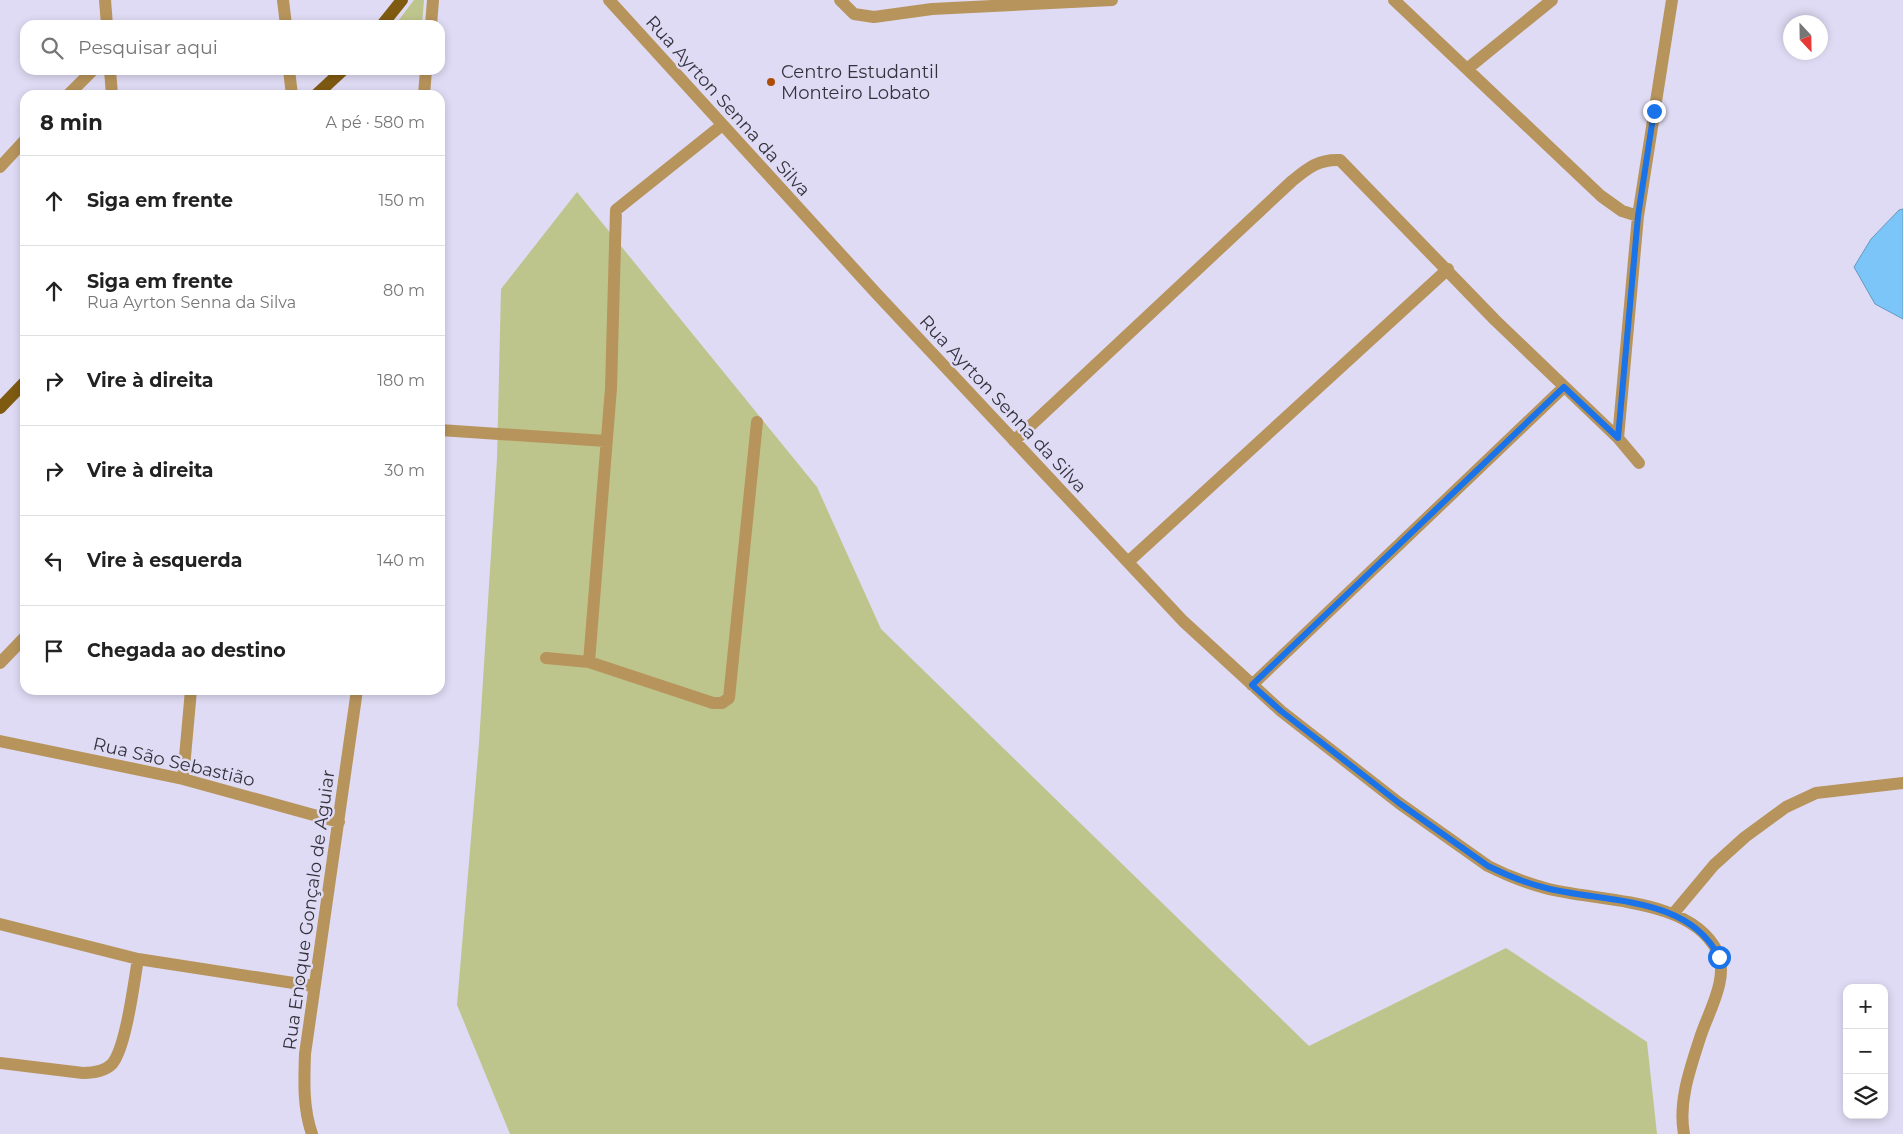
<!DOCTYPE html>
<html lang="pt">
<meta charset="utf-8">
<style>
body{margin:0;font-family:Montserrat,sans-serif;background:#f6f6f6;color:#222}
.controls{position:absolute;right:15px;bottom:15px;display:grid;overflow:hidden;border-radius:10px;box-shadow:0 2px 8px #0003}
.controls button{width:45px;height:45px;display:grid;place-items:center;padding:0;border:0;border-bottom:1px solid #e0e0e0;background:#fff;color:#222;font:25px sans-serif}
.compass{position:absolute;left:1783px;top:15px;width:45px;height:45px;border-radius:50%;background:#fff;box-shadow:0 2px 8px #0003;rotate:158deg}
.stop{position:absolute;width:15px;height:15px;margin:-11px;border:4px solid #1a73e8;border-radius:50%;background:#fff}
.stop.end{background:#1a73e8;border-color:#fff;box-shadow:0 1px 5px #0008}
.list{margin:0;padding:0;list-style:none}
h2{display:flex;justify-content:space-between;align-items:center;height:65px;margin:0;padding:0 20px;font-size:21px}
h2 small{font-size:16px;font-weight:400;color:#767676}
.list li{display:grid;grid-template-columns:32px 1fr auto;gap:15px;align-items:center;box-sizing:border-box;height:90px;padding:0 20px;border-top:1px solid #e0e0e0}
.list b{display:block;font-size:19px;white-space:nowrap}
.list p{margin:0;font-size:16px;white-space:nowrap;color:#767676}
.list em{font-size:16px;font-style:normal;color:#767676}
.icon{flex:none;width:28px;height:28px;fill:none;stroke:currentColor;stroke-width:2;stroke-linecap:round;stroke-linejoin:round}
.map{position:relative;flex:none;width:1903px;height:1134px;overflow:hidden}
.search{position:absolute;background:#fff;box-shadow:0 2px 8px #0003;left:20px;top:20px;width:425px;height:55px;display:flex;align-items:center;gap:12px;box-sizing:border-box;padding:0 18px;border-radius:15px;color:#767676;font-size:19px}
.panel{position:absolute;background:#fff;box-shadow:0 2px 8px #0003;left:20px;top:90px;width:425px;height:605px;border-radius:15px}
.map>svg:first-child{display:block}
.green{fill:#bec58c}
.water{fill:#7cc5f8;stroke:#6699c0}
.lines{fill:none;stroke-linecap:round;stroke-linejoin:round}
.minor{stroke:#b7945c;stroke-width:12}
.major{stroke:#7f5a11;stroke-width:12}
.route{stroke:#1a73e8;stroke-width:6}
.poi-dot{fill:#ae4d09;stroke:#dfdbf4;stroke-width:2}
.labels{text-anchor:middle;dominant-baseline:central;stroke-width:5;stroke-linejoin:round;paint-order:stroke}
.poi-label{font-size:18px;fill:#34333d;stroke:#dfdbf4;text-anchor:start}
.street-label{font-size:18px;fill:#34333d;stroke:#dfdbf4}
</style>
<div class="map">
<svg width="1903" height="1134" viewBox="0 0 1903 1134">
<rect width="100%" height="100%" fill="#dfdbf4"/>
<!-- green -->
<path class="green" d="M 414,0 L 424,0 L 422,25 L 395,25 Z
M 577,192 L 817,487 L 881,629 L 1309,1046 L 1506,948 L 1647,1042 L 1657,1134 L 510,1134 L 457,1005 L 479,743 L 497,459 L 501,289 Z"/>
<!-- water -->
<path class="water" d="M 1903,209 L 1903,319 L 1875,304 L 1854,267 L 1871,239 L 1899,210 Z"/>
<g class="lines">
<!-- minor -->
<path class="minor" d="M 105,0 L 107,25
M 283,0 L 286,25
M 609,0 L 875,292 L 1183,621 L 1281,711 L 1399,803 L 1488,866 C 1506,875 1526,883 1545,888 C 1596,902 1690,897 1717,951 C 1730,978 1708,1012 1700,1038 C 1690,1069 1678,1102 1684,1134
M 840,0 L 854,14 L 874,17 L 932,9 L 1112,0
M 1394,0 L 1601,196 L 1622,211 L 1638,216 L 1672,0
M 431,25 L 433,0
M 1467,69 L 1552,0
M 110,70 L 112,95
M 289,70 L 292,95
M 68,95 L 93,70
M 424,95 L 426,70
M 721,126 L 616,210 L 611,388 L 589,662 L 713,703 L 722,703 L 729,698 L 757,422
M 0,167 L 25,140
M 440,430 L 606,441
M 1618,438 L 1638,216
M 1014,441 L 1292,181 C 1308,168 1319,159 1340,160 L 1495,320 L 1618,438 L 1639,463
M 1128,562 L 1448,269
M 546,658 L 589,662
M 0,663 L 25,637
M 1252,685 L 1564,387
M 0,741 L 183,779 L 339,822
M 183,779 L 191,690
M 1673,914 L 1714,865 L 1745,837 L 1786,807 L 1816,793 L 1903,783
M 0,924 L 138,959 L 313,986
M 0,1063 L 83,1073 C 93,1073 104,1072 112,1064 C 126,1048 134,982 138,959
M 312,1134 C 303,1108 304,1082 305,1054 L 357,690"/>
<!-- major -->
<path class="major" d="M 382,25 L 402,0
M 316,95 L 343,70
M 0,408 L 25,382"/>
</g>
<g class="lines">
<!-- route -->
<path class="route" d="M 1654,111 L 1638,216 L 1618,438 L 1564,387 L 1252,685 L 1281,711 L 1399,803 L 1488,866 C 1506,875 1526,883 1546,888 C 1604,903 1688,895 1719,957"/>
</g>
<!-- markers -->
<circle class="poi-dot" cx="771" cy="82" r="5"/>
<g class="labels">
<!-- poi labels -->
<g class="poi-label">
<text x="781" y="72">Centro Estudantil<tspan x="781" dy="21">Monteiro Lobato</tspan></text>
</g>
<!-- street labels -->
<g class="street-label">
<text transform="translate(728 106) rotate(48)">Rua Ayrton Senna da Silva</text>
<text transform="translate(1003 404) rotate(47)">Rua Ayrton Senna da Silva</text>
<text transform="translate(174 762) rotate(13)">Rua São Sebastião</text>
<text transform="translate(309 910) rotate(-82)">Rua Enoque Gonçalo de Aguiar</text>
</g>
</g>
</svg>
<div class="controls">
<button>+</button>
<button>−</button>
<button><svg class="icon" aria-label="layers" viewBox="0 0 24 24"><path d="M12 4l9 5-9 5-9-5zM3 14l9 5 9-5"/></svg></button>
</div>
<svg class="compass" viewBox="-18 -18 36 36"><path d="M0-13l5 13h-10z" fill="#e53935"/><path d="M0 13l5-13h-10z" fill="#767676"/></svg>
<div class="stop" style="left:1719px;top:957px"></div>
<div class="stop end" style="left:1654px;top:111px"></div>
<div class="search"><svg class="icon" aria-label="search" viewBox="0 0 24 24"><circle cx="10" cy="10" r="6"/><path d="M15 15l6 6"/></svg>Pesquisar aqui</div>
<section class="panel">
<h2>8 min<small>A pé · 580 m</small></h2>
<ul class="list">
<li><svg class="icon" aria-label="ahead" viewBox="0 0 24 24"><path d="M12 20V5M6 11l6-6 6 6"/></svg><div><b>Siga em frente</b></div><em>150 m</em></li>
<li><svg class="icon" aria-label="ahead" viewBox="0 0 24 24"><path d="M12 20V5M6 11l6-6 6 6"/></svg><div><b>Siga em frente</b><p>Rua Ayrton Senna da Silva</p></div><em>80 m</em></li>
<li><svg class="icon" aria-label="right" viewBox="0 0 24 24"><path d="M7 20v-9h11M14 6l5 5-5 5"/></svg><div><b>Vire à direita</b></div><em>180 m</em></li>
<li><svg class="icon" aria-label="right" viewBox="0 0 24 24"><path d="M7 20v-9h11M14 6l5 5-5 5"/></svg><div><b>Vire à direita</b></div><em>30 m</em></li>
<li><svg class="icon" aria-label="left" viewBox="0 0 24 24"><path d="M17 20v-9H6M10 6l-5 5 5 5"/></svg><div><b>Vire à esquerda</b></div><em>140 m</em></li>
<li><svg class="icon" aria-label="arrive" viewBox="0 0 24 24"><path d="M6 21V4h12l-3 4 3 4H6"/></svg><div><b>Chegada ao destino</b></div></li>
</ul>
</section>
</div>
